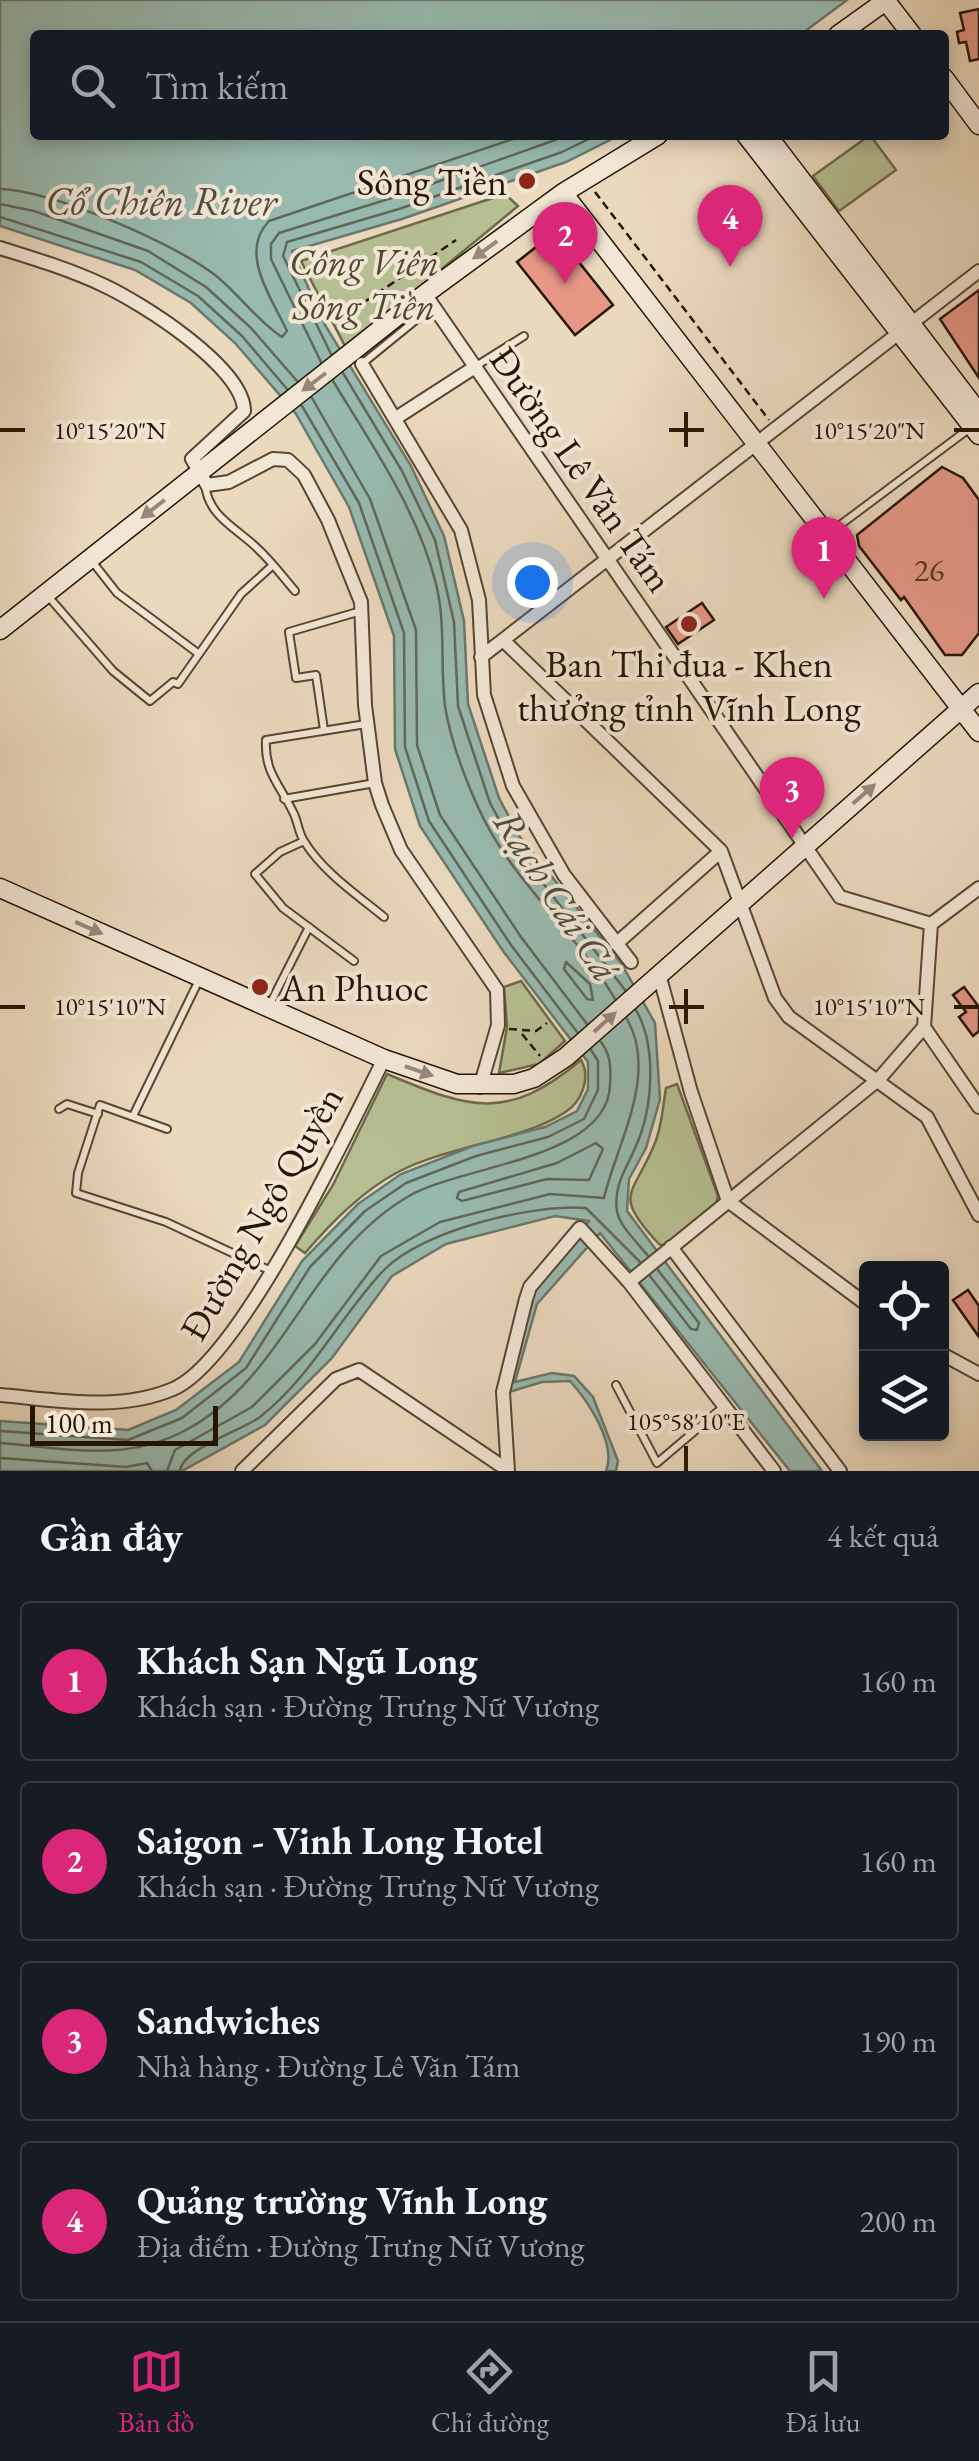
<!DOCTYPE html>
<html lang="vi">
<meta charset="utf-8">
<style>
body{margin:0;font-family:"EB Garamond",serif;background:#242831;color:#f1f3f6}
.controls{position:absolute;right:30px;bottom:30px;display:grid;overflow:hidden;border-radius:10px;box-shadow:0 5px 15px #0003}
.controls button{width:90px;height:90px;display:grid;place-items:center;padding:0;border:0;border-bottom:2px solid #363941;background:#171b24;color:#f1f3f6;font:50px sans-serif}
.scale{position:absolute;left:30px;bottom:25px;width:188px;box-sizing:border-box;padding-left:10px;border:5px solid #271504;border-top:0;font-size:28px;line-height:35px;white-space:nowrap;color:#271504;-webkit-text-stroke:8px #f2e6d5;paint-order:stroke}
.you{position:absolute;left:532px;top:582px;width:35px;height:35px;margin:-25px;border:8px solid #fff;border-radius:50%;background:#1a73e8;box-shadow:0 0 0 15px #1a73e833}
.badge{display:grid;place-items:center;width:65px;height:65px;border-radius:50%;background:#db2777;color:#fff;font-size:32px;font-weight:700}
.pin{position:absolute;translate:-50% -82px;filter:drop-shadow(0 2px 5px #0008)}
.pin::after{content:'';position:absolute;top:52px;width:35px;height:30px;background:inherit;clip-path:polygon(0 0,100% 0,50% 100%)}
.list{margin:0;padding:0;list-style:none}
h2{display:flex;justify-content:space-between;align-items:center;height:130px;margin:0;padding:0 40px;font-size:42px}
h2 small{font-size:32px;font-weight:400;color:#9ea1a6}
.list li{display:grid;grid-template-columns:65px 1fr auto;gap:30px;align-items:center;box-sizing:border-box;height:160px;margin:0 20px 20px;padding:0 20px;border:2px solid #363941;border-radius:10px}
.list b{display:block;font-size:38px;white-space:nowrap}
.list p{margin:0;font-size:32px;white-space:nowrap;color:#9ea1a6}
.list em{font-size:32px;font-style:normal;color:#9ea1a6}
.icon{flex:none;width:55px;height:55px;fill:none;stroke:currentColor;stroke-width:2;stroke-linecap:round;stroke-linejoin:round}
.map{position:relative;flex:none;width:979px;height:1471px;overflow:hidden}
.search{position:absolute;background:#171b24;box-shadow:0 5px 15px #0003;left:30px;right:30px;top:30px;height:110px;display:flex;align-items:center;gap:25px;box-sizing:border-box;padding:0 35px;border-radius:10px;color:#9ea1a6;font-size:38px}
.sheet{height:850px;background:#171b24}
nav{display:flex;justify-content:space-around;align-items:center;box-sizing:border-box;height:140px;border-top:2px solid #363941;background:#171b24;font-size:28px;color:#9ea1a6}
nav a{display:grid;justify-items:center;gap:5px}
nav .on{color:#db2777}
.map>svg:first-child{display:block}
.green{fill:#b6bf92;stroke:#6e6a4b;stroke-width:2.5}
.water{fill:#98bab0;stroke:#6b786b;stroke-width:2.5}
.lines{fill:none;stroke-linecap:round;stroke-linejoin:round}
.shore{stroke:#60685a;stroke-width:2.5}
.building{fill:#e69786;stroke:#271504;stroke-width:2.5}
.lane-casing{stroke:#584632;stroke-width:10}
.street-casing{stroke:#584632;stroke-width:16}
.secondary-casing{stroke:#271504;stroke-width:21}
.path{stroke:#271504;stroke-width:2.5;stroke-dasharray:8 5;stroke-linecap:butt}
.lane{stroke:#f2e6d5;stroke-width:6}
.street{stroke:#f2e6d5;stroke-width:12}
.secondary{stroke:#f2e6d5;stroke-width:18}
.oneway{fill:#978877}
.ticks{fill:none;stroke:#271504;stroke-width:4}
.poi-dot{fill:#8f2418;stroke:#f2e6d5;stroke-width:4}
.labels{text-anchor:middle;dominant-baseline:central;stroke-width:8;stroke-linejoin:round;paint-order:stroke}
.number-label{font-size:32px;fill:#573624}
.poi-label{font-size:38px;fill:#271504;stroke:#f2e6d5;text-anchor:end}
.park-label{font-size:38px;font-style:italic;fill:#52482f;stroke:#f2e6d5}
.street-label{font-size:38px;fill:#271504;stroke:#f2e6d5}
.water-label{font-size:40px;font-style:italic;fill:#4f4f40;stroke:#f2e6d5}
.ticks-label{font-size:25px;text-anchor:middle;fill:#271504;stroke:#f2e6d5;stroke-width:8;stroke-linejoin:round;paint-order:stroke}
</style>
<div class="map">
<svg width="979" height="1471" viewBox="0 0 979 1471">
<rect width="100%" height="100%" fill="#ebd9be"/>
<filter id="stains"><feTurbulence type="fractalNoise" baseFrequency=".002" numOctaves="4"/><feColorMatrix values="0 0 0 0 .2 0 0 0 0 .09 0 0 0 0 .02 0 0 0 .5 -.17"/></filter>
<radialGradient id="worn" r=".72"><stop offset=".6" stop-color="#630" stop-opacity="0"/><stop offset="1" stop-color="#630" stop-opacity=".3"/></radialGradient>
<!-- green -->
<path class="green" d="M 870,135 L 896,170 L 839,211 L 813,176 Z
M 505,194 L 518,206 L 346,348 L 301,261 Z
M 521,981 L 565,1041 L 539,1064 L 499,1073 L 507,1027 L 504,987 Z
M 581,1060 C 591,1078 582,1102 564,1113 C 521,1141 447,1146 398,1172 C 362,1191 331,1223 305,1253 L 295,1246 L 333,1185 L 387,1074 C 470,1109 507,1122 581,1060 Z
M 677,1084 L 718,1196 L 716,1203 L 668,1244 L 660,1245 C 611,1193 633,1197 655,1143 C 662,1126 663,1105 666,1088 Z"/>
<!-- water -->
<path class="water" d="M 0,0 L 847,0 L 800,35 L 35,35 L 35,135 L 620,135 L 566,162 L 402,219 L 292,251 L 325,325 L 411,466 L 444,536 L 464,621 L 468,704 L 499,798 L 520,837 L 621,963 L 655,1023 L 660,1099 L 646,1148 L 629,1179 L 627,1211 L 822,1471 L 790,1471 L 600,1233 L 537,1304 L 515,1382 L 552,1373 L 574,1376 L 593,1397 L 618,1461 L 616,1471 L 606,1471 C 617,1444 588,1401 570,1381 L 542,1382 L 506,1393 L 530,1292 L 589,1221 L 555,1216 L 446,1244 L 392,1276 L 332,1358 L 265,1425 L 182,1471 L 0,1471 L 0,1421 L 128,1430 L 176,1410 L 239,1362 L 302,1261 L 358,1204 L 401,1174 L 473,1146 L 545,1127 L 577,1111 L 588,1089 L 588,1062 L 503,951 L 420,826 L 395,749 L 394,636 L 349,507 L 296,414 L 235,343 L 191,303 L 135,270 L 0,226 Z"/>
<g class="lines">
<!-- shore -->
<path class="shore" d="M 0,189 C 53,191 172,242 215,275 C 238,293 258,322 282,337 L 287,331 C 272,298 238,253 269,221 L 525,135
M 0,204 L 34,211 L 148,251 L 206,287 L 251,328 L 297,381
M 0,217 L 141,262 L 198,296 L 242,336 L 287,389
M 331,354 L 283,256 L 287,242 L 399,209 L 562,152 L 597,135
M 321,362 L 271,259 L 271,244 L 279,233 L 395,197 L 569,135
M 343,373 L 402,471 L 435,540 L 454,622 L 458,706 L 490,803 L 512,843 L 625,990
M 333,381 C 372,445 418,511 436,584 C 446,624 440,665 445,706 C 450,738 465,778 478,807 C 510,880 576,931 615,999
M 312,398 L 370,499 L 416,630 L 417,745 L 440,815 L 521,937 L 587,1024
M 302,406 L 359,503 L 404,633 L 405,747 L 429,821 L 511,945 L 577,1032
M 566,962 L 590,984 L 593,1000 L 587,999 L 564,969 Z
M 636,1010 C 657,1046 653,1108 636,1146 C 627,1168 613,1185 617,1211 C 619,1226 639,1244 648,1256
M 596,1143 L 603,1149 L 589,1180 L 547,1179 L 462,1201 L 457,1198 L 459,1192 L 557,1163 Z
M 650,1276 L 691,1329 L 697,1330 L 699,1323 L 658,1270
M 0,1431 L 128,1440 L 182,1418 L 246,1368 L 310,1267 L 365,1211 L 406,1183 L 476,1156 L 548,1137 L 584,1119 L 598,1090 L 598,1061 L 591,1050
M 0,1443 C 67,1448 125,1463 186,1430 C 288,1375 306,1256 409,1196 C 462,1165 608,1159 610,1085 C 611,1068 611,1055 601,1042
M 0,1458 L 126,1467 L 147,1463 L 152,1471
M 167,1471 L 175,1450 L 252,1407 L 315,1344 L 381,1256 L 440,1222 L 550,1194 L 604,1198 C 616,1145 659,1075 627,1019
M 180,1471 C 182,1449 241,1431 260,1417 C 313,1375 340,1316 384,1270 C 423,1230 532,1204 586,1208 L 640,1262"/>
</g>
<!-- building -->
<path class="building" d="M 979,9 L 979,59 L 970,61 L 966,42 L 959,43 L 957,32 L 964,30 L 960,13 Z
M 555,232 L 613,305 L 575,335 L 517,262 Z
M 979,290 L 979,378 L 940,319 Z
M 942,467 L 963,478 L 979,500 L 979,633 L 962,655 L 945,655 L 904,597 L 901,600 L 859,546 L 857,535 Z
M 702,603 L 714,620 L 678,644 L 666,627 Z
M 964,987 L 979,1007 L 979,1031 L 973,1036 L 959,1017 L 966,1012 L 953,995 Z
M 968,1290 L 979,1306 L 979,1337 L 953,1300 Z"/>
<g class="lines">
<defs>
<path id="lane" d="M 363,363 L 433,306
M 476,366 L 524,336
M 205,484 C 208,517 237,528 258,549 C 272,562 283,577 295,591
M 828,534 L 970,428
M 91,560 L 117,593 L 199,654
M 47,595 L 113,671 L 150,701 L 173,682 L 178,684 L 241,594 L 273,565
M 366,724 L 266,740 C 264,772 280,785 293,812 C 298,821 298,832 304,841 C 323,872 356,894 384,917
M 324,730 L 316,675 L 296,678 L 289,632 L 361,611
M 284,799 L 375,783
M 304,841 L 280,852 L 255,874 L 283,908 L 354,961
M 269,1006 L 309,927
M 59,1109 L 67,1104 L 98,1114
M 133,1116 L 200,978
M 167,1129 L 100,1105 L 78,1173 L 76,1193 L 166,1222 L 271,1271
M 616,1385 L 657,1463 L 723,1407"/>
<path id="street" d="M 0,248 C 35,259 69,269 103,285 C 140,302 244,367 244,411 L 192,459 L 207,485 L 229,482 L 273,459 L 288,460 L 304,475 L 328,520 L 361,602 L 365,705 L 375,783 L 382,805 L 401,850 L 497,990 L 498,1025 L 480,1087
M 425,294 L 840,897 L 931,924
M 362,364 L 461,530 L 479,600 L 484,695 L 513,786 L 564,875 L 631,962
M 396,418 L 475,367
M 503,640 L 721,851 L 775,998 L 789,1017 L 927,1117 L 979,1215
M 481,657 L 979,271
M 931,924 L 924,1027 L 979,1107
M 931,924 L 979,888
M 616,944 L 721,851
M 659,974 L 691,1092 L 728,1201 L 866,1304
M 671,1247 L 840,1471
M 629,1282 L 879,1079 L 924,1027
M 942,1354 L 979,1374
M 0,1395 C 57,1400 119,1412 173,1389 C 241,1360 348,1130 384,1059
M 242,1471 L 336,1379 L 359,1370 L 506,1469
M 508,1471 L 503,1392 L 526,1299 L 530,1287 L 580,1228 L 629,1282 L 774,1471"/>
<path id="secondary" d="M 886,1 L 912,35
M 838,35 L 887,0
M 944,78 L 979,125
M 746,135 L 979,435
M 767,135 L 979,413
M 563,193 L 979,732
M 0,630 L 425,294 L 563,193 L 658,135
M 0,888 L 384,1059 L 457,1084 L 514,1084 L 534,1078 L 566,1057 L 979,693"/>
</defs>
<!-- lane casing -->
<use href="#lane" class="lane-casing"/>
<!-- street casing -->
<use href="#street" class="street-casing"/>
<!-- secondary casing -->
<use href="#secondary" class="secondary-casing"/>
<!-- path -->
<path class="path" d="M 595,192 L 769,420
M 366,301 L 456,240
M 509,1029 L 536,1031 L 547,1023
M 522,1034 L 540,1056"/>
<!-- lane -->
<use href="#lane" class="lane"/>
<!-- street -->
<use href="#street" class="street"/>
<!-- secondary -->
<use href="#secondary" class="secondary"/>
</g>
<!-- one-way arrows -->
<defs><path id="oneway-solid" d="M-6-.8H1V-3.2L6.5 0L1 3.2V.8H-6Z" transform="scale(2.5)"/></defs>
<g class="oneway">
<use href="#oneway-solid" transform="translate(485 250) rotate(144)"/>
<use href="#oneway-solid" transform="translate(314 382) rotate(143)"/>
<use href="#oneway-solid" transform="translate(153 509) rotate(142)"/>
<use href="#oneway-solid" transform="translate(864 794) rotate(-41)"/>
<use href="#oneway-solid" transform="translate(89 928) rotate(24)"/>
<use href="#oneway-solid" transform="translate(605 1022) rotate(-42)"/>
<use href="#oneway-solid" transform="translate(419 1071) rotate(19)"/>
</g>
<!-- ticks -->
<path class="ticks" d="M 686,412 L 686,447M 0,430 L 25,430M 669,430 L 704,430M 954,430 L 979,430M 686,989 L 686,1024M 0,1007 L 25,1007M 669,1007 L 704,1007M 954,1007 L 979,1007M 686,1446 L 686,1471"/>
<!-- markers -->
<g class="poi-dot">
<circle cx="527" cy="181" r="10"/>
<circle cx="689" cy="624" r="10"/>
<circle cx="260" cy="987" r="10"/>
</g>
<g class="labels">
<!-- number labels -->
<g class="number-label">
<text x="929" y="570">26</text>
</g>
<!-- poi labels -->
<g class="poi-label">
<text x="507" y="181">Sông Tiền</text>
<text x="689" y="663" text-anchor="middle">Ban Thi đua - Khen<tspan x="689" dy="44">thưởng tỉnh Vĩnh Long</tspan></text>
<text x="280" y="987" text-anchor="start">An Phuoc</text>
</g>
<!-- park labels -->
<g class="park-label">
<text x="364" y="261">Công Viên<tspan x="364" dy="44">Sông Tiền</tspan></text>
</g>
<!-- street labels -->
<g class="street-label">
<text transform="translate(582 469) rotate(55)">Đường Lê Văn Tám</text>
<text transform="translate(261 1213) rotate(-60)">Đường Ngô Quyền</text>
</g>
<!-- water labels -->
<g class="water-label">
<text x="161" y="201">Cổ Chiên River</text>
<text transform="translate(557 895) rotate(57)">Rạch Cái Cá</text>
</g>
</g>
<g class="ticks-label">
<text x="110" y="439">10°15'20"N</text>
<text x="869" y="439">10°15'20"N</text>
<text x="110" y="1015">10°15'10"N</text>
<text x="869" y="1015">10°15'10"N</text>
<text x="686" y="1430">105°58'10"E</text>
</g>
<rect width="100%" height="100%" filter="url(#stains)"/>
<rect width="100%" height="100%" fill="url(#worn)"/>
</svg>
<div class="controls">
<button><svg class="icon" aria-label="locate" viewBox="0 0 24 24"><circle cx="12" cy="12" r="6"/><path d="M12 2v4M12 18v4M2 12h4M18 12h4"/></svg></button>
<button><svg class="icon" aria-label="layers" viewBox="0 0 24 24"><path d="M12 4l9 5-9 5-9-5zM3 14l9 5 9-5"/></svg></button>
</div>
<div class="scale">100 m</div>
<div class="you"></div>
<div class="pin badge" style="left:824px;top:599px">1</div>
<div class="pin badge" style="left:565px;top:284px">2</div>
<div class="pin badge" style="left:792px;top:839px">3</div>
<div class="pin badge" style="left:730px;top:267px">4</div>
<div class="search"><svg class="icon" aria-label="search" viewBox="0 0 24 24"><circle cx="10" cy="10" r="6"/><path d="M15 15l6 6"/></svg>Tìm kiếm</div>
</div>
<section class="sheet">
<h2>Gần đây<small>4 kết quả</small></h2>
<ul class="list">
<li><span class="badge">1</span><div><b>Khách Sạn Ngũ Long</b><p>Khách sạn · Đường Trưng Nữ Vương</p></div><em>160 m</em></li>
<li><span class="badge">2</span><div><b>Saigon - Vinh Long Hotel</b><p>Khách sạn · Đường Trưng Nữ Vương</p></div><em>160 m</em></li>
<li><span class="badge">3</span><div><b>Sandwiches</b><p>Nhà hàng · Đường Lê Văn Tám</p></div><em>190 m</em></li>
<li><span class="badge">4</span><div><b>Quảng trường Vĩnh Long</b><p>Địa điểm · Đường Trưng Nữ Vương</p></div><em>200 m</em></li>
</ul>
</section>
<nav>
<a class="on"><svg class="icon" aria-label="map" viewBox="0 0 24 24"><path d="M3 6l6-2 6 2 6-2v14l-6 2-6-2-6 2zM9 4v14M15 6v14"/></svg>Bản đồ</a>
<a><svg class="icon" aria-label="directions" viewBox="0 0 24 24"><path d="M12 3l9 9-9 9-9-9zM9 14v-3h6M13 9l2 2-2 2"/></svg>Chỉ đường</a>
<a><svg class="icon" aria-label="saved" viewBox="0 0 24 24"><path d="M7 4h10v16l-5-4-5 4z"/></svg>Đã lưu</a>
</nav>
